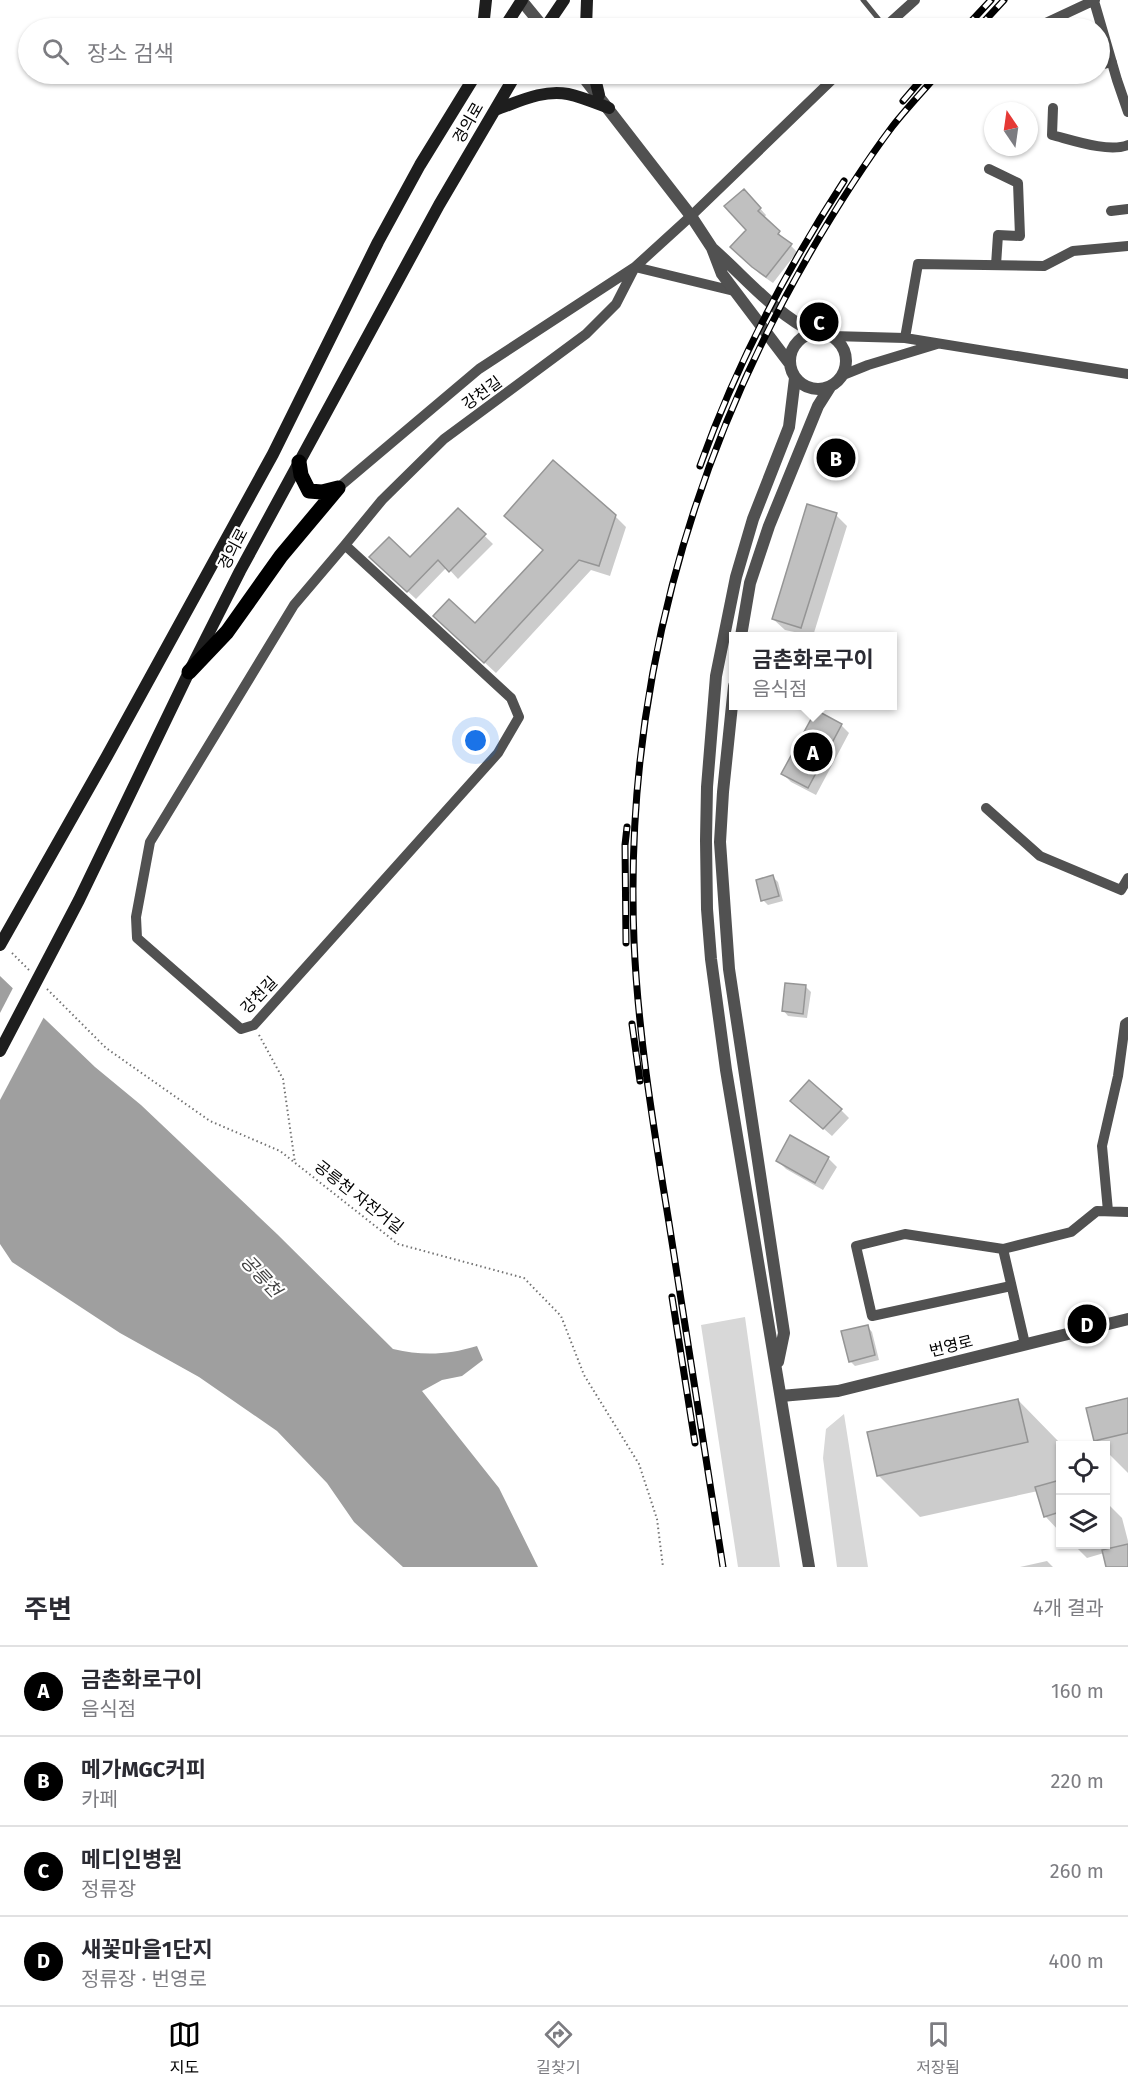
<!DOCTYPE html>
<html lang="ko">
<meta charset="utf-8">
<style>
body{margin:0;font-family:"Fira Sans","Noto Sans KR",sans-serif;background:#f2f2f3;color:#2b2b33}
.controls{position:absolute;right:18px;bottom:18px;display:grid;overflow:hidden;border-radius:0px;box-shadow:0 2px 4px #0004}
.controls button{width:54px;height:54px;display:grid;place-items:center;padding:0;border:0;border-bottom:2px solid #e1e1e2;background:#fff;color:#2b2b33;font:30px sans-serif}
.compass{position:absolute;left:984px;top:102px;width:54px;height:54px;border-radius:50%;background:#fff;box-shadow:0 2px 4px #0004;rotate:347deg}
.you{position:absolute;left:476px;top:741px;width:21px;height:21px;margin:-15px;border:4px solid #fff;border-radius:50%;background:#1a73e8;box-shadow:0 0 0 9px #1a73e833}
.badge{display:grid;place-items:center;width:39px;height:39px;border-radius:50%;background:#000;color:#fff;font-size:20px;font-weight:700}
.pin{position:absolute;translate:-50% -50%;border:3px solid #fff;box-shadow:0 2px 6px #0006}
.popup{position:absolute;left:729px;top:632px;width:168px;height:78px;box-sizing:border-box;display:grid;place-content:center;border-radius:0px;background:#fff;filter:drop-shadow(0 2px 4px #0005);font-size:20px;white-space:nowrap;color:#7c7c81}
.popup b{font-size:22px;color:#2b2b33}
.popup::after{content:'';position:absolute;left:50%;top:100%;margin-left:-12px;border:12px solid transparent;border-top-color:#fff}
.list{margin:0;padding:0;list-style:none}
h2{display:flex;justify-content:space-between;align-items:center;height:78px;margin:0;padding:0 24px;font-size:26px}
h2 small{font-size:20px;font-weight:400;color:#7c7c81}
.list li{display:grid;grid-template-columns:39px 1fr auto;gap:18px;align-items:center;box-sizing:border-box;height:90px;padding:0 24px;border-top:2px solid #e1e1e2}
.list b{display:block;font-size:22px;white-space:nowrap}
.list p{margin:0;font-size:20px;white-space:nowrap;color:#7c7c81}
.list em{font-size:20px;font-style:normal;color:#7c7c81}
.icon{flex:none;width:33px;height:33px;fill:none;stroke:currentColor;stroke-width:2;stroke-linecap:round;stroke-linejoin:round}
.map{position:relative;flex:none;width:1128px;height:1567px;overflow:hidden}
.search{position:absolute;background:#fff;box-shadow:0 2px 4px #0004;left:18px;right:18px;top:18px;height:66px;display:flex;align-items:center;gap:15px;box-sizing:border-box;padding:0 21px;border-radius:33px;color:#7c7c81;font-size:22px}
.sheet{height:438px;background:#fff}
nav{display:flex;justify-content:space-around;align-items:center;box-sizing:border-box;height:84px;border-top:2px solid #e1e1e2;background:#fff;font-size:16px;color:#7c7c81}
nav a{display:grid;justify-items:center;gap:3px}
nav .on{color:#000}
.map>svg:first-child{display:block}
.green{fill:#d8d8d8}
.water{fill:#9f9f9f}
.pier{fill:#fff}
.shadow{fill:#0003}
.building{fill:#c0c0c0;stroke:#959595;stroke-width:1.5}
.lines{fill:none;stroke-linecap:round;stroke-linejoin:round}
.path{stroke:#737373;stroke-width:2;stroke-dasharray:1.5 3;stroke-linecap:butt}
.service{stroke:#515151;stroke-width:5}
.minor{stroke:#515151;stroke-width:10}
.tertiary{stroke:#515151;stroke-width:12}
.secondary{stroke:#1e1e1e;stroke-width:12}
.primary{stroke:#000;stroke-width:15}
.rail-casing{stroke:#000;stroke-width:7}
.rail{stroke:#fff;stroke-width:4.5;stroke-dasharray:14;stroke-linecap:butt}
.labels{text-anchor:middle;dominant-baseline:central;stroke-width:4.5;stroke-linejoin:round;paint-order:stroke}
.street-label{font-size:16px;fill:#000;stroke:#fff}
.water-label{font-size:18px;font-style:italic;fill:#404040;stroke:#fff}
</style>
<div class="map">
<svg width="1128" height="1567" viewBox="0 0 1128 1567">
<rect width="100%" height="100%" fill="#fff"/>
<!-- green -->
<path class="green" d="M 745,1317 L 780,1567 L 738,1567 L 701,1325 Z
M 844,1414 L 868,1567 L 837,1567 L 823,1458 L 826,1429 Z"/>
<!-- water -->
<path class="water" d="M 0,976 L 95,1067 L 141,1105 L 277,1234 L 393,1349 C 423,1356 447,1355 477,1346 L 483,1360 L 462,1376 L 442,1380 L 422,1391 L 499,1488 L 538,1567 L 403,1567 L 354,1522 L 327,1483 L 277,1431 L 199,1377 L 120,1333 L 44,1283 L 12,1262 L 0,1244 Z"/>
<!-- pier -->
<path class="pier" d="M 14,986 L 45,1015 L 0,1100 L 0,1013 Z"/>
<!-- shadow -->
<path class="shadow" d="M 744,191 L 766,215 L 764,218 L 797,252 L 773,283 L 760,274 L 732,247 L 748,230 Z
M 458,510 L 493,544 L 458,579 L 447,567 L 416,599 L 379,565 L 410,559 Z
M 836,515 L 847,526 L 813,636 L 785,630 L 773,619 Z
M 615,516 L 626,527 L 610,576 L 591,570 L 496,673 L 446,627 L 475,625 Z
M 841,725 L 849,733 L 816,795 L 791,782 L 783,774 Z
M 773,877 L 778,882 L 783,901 L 768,905 L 763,900 Z
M 806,987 L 811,992 L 807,1018 L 788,1016 L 783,1010 Z
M 800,1108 L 841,1110 L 849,1118 L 832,1136 Z
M 791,1137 L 828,1158 L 837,1167 L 823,1190 L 786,1169 L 778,1161 Z
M 867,1326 L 872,1332 L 879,1360 L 855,1366 L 850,1361 Z
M 1018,1400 L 1059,1442 L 1060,1532 L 1045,1516 L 1038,1491 L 920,1517 L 878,1475 Z
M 1128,1400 L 1128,1473 L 1106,1451 L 1106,1446 L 1100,1446 L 1095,1440 Z
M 1106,1502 L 1122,1518 L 1128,1541 L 1128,1567 L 1108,1567 L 1104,1553 L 1087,1558 L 1073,1544 L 1106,1544 Z
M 1047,1561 L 1053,1567 L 1020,1567 Z"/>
<!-- building -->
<path class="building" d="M 744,189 L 761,208 L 758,211 L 780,231 L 778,234 L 792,244 L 766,277 L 752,267 L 730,247 L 746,230 L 724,206 Z
M 553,460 L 616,515 L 599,566 L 579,560 L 484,663 L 433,616 L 449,599 L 475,623 L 543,550 L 504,516 Z
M 807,504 L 837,513 L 801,628 L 772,619 Z
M 458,508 L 486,534 L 449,572 L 438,560 L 407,592 L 369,557 L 389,537 L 410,557 Z
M 816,710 L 842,724 L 808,788 L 781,774 Z
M 773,875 L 779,896 L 761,901 L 756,880 Z
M 785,983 L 806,985 L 803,1014 L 782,1011 Z
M 809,1080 L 842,1109 L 823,1129 L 790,1101 Z
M 790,1135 L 829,1157 L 815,1183 L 776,1161 Z
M 868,1325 L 875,1355 L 849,1362 L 841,1331 Z
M 1128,1398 L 1128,1433 L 1094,1441 L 1086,1408 Z
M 1018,1399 L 1028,1442 L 877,1476 L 867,1432 Z
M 1060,1480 L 1060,1512 L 1044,1517 L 1035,1487 Z
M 1128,1544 L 1128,1567 L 1106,1567 L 1102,1550 Z"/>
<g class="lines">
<!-- path -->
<path class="path" d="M 12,953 L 29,970
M 47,989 L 106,1048 L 210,1121 L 280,1151 L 398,1244 L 524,1278 L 561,1316 L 584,1375 L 639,1464 L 657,1519 L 663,1567
M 259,1035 L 283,1079 L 295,1163"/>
<!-- service -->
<path class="service" d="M 863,0 L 885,27"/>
<!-- minor -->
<path class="minor" d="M 1094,1 L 1117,80 L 1128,112
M 884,28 L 915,0
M 1035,28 L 1095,0
M 1100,65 L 1112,62
M 1005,77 L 1064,74
M 1053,108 L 1052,135 C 1072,140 1109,153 1128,145
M 989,169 L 1018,183 L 1020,236 L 998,235 L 996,265
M 1111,211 L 1128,209
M 832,336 L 905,338 L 1128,374
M 905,338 L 918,264 L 1044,266 L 1073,251 L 1128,246
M 843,375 L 868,365 L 937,344
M 338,488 L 479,369 L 635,267 L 691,216 L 838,74
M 345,545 L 294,605 L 150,842 L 136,917 L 137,938 L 241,1029 L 254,1025 L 498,753 L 519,717 L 511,698 L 345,545 L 382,500 L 444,439 L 586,334 L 616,304 L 635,267 L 734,291
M 986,808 L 1040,856 L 1121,890 L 1128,878
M 1108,1211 L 1102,1146 L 1118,1076 L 1125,1024 L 1128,1022
M 1003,1249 L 1071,1232 L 1097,1211 L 1128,1212
M 1011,1286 L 872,1316 L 856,1246 L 905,1234 L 1003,1249 L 1025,1344"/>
<!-- tertiary -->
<path class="tertiary" d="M 521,0 L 544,28
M 581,74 L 691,216 L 712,248 L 722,274 L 790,364
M 713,249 C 746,278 775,314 815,333
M790 361a28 28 0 1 1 56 0a28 28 0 1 1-56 0Z
M 795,378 L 789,427 L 753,519 L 736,577 L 716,676 L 707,787 L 706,840 L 707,909 L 711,959 L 726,1070 L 809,1567
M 741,636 L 750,583 L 769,526 L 818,406 L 830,387
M 734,686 L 723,792 L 720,842 L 729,969 L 784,1333 L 778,1362
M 781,1396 L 838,1391 L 1128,1319"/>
<!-- secondary -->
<path class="secondary" d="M 483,28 L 486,0
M 504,28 L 522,0
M 545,28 L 564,0
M 586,28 L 587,0
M 594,74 L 599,95
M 495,110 C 518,102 543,89 568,94 C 582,97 596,103 609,108
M 0,945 L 107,756 L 273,454 L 378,242 L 420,165 L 476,74
M 0,1051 L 79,900 L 189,672 L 240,571 L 439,205 L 516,74"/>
<!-- primary -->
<path class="primary" d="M 299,462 L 301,475 L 309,491 L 322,492 L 338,488
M 189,672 L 227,632 L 281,556 L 338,488"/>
<defs>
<path id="rail" d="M 965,28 L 991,0
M 978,28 L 1004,0
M 903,101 L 926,74
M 700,466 C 736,365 786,270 844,181
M 626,943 L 625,845 L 627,827
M 632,1024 L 640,1081
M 672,1297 L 695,1443
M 723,1567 C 705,1452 687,1338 669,1223 C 654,1130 638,1035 634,941 C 624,697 688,463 810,253 C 835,210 862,167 892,127 C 906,109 923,91 938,74"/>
</defs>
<!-- rail casing -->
<use href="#rail" class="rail-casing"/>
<!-- rail -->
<use href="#rail" class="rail"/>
</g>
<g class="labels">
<!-- street labels -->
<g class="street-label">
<text transform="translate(468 123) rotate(-60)">경의로</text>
<text transform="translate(482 393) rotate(-36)">강천길</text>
<text transform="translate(233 549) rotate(-62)">경의로</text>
<text transform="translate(259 995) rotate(-46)">강천길</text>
<text transform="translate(359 1197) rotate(38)">공릉천 자전거길</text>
<text transform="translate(951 1346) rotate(-14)">번영로</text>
</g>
<!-- water labels -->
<g class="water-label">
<text transform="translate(261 1276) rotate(47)">공릉천</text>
</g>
</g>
</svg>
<div class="controls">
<button><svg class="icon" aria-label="locate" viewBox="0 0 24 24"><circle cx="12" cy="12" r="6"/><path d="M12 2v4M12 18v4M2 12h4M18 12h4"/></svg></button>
<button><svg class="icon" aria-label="layers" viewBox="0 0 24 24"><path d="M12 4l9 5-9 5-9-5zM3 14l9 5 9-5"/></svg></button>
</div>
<svg class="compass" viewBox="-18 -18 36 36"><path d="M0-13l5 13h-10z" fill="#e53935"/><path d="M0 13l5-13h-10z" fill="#7c7c81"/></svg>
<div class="you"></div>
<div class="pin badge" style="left:813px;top:752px">A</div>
<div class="popup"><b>금촌화로구이</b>음식점</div>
<div class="pin badge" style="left:836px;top:458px">B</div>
<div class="pin badge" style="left:819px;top:322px">C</div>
<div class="pin badge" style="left:1087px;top:1324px">D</div>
<div class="search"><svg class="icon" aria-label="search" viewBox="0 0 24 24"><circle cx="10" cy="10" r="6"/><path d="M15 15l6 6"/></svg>장소 검색</div>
</div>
<section class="sheet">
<h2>주변<small>4개 결과</small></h2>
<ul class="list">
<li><span class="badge">A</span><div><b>금촌화로구이</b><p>음식점</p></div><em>160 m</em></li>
<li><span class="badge">B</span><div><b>메가MGC커피</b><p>카페</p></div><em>220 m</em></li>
<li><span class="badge">C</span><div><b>메디인병원</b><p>정류장</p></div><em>260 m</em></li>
<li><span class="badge">D</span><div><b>새꽃마을1단지</b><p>정류장 · 번영로</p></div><em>400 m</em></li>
</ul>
</section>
<nav>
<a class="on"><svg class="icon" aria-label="map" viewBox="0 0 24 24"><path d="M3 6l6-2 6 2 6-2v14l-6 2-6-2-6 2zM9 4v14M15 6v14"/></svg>지도</a>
<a><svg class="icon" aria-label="directions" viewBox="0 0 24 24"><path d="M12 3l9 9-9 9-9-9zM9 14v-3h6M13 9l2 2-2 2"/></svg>길찾기</a>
<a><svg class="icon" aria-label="saved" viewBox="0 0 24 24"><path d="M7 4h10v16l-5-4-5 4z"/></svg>저장됨</a>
</nav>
